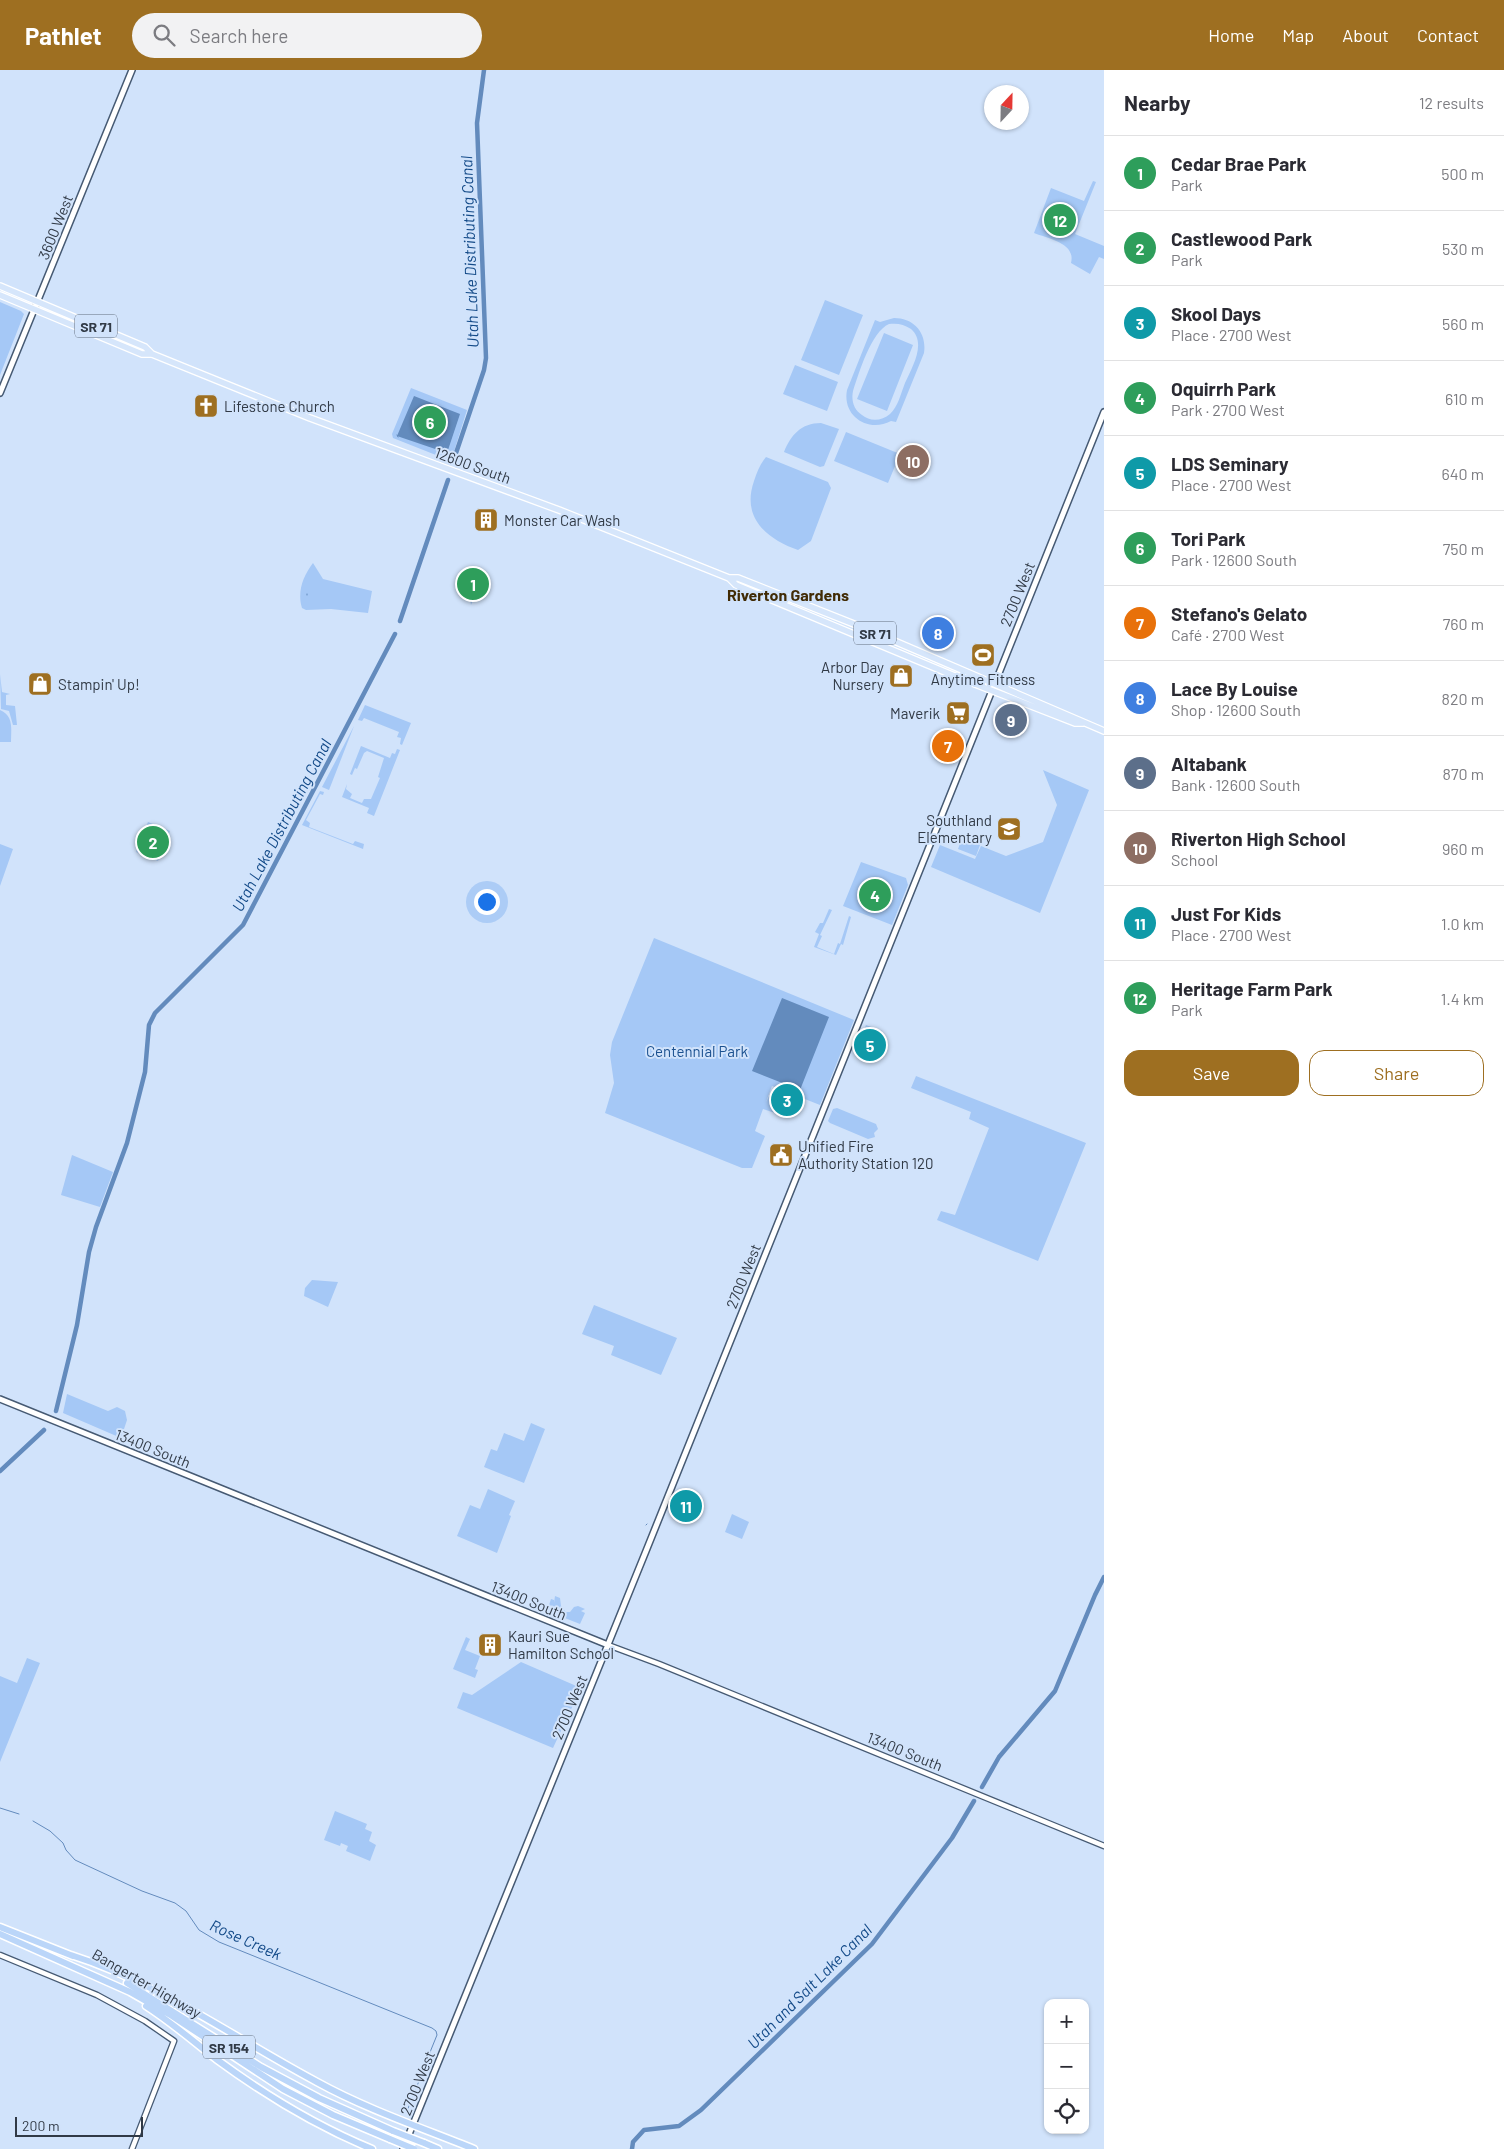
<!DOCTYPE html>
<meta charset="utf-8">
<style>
body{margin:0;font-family:Barlow,sans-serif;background:#f2f2f3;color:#2b2b33}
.controls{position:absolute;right:15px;bottom:15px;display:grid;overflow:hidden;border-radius:10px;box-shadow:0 1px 4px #0004}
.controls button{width:45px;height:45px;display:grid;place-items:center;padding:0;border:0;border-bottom:1px solid #e1e1e2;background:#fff;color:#2b2b33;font:25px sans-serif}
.compass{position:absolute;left:984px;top:15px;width:45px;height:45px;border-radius:50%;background:#fff;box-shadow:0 1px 4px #0004;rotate:22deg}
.scale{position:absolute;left:15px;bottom:12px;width:128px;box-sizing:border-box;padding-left:5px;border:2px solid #313a46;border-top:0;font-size:14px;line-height:18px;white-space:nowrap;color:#313a46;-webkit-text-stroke:4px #d1e3fb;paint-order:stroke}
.you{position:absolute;left:486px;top:831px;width:18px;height:18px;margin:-12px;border:4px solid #fff;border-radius:50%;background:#1a73e8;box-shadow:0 0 0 8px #1a73e833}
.badge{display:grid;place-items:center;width:32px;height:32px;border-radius:50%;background:#9e6f21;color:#fff;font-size:16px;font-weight:700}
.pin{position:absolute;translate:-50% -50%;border:2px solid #fff;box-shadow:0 1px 5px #0006}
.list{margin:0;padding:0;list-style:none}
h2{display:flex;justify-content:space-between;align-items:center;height:65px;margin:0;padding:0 20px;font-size:21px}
h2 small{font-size:16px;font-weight:400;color:#7c7c81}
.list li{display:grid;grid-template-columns:32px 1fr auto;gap:15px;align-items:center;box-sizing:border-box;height:75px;padding:0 20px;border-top:1px solid #e1e1e2}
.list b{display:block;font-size:19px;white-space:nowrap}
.list p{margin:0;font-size:16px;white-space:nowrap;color:#7c7c81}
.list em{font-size:16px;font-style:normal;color:#7c7c81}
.actions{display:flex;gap:10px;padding:15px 20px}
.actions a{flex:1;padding:11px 0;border:1px solid #9e6f21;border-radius:15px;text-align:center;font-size:18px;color:#9e6f21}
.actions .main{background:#9e6f21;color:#fff}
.icon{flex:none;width:28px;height:28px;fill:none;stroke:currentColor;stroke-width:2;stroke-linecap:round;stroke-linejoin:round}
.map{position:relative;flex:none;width:1104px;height:2079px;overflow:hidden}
header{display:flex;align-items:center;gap:30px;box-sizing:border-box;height:70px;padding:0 25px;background:#9e6f21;color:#fff}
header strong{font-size:24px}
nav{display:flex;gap:28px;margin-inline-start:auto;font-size:18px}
.search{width:350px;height:45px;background:#f2f2f3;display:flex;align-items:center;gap:12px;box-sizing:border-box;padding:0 18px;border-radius:28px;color:#7c7c81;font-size:19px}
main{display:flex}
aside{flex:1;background:#fff}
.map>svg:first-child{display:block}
.green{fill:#a5c8f6;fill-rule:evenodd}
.water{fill:#638bbd}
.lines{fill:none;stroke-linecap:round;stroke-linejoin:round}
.stream{stroke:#638bbd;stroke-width:1}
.canal{stroke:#638bbd;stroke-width:4.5}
.tertiary-casing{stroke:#465a73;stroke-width:7}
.secondary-casing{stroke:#465a73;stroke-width:8}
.primary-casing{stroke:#fff;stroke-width:8}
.motorway-casing{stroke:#fff;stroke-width:9}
.tertiary{stroke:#fff;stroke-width:4.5}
.secondary{stroke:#fff;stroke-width:5}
.primary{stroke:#d6e6fb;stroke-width:5.5}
.motorway{stroke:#bbd6f9;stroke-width:6}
.motorway-bridge-casing{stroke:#fff;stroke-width:9;stroke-linecap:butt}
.motorway-bridge{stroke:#bbd6f9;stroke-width:6}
.labels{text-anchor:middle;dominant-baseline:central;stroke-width:4;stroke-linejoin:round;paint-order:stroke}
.shield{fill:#d1e3fb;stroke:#616d7c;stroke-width:1}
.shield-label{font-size:14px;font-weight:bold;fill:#313a46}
.street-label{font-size:15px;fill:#313a46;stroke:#d1e3fb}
.poi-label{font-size:15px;fill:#313a46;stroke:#d1e3fb;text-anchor:start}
.park-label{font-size:15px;fill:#1b5190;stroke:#d1e3fb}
.water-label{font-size:16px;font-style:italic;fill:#134a88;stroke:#d1e3fb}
.neighbourhood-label{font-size:16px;font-weight:bold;fill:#412b05;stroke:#d1e3fb}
</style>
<header>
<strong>Pathlet</strong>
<div class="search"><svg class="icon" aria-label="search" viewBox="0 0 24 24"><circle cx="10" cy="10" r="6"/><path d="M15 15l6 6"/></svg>Search here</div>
<nav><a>Home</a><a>Map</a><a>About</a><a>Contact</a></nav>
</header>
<main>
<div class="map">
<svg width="1104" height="2079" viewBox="0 0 1104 2079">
<rect width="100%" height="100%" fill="#d1e3fb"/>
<!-- green -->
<path class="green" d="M 1093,111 L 1096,112 L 1075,164 L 1104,176 L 1104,189 L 1099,187 L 1090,204 L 1071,193 C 1076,173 1049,169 1034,163 L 1051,118 L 1084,131 Z
M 825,230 L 863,245 L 839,305 L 801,290 Z
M 0,232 L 21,241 L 24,244 L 0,305 Z
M 894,248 C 914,248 927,263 924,283 L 896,352 L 891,351 C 868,363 842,346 847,320 L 875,250 L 880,252 ZM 889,254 C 897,253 904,254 911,259 C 927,273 912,297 905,313 C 901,323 898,337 890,344 C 882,351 870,352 862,345 C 854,340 851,331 853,321 C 859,303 871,262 889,254 Z
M 884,263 L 913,275 L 887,341 L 857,329 Z
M 795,295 L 838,312 L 827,341 L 783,324 Z
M 411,318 L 467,340 L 451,391 L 393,368 L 392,364 Z
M 821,353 L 839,359 L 824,396 L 820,397 L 784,382 C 791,365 801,353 821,353 Z
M 846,362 L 900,384 L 888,413 L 834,391 Z
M 766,387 L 828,412 L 831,418 L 811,471 L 798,480 C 767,469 741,448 754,411 C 757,402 760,394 766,387 Z
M 313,493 L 323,509 L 372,521 L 368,543 L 331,539 L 306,540 L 302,538 C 297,522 303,506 313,493 Z
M 474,497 L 485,502 L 471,535 L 469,523 L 463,518 Z
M 0,604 L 2,622 L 10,624 L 6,625 L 6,635 L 15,636 L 17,655 L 13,655 L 9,641 L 1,639 Z
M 365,635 L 411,653 L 402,675 L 400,674 L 401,668 L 397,667 L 399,662 L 364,648 L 362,651 L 358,650 Z
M 0,640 C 14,646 11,659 11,672 L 0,672 Z
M 354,656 L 329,720 L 322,717 Z
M 361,676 L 390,688 L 392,683 L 395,684 L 397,679 L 400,680 L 374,746 L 367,743 L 369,738 L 342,727 L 347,714 L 346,719 L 352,724 L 350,728 L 362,733 L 364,729 L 371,729 L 380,708 L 378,707 L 384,688 L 367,681 L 364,683 L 357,699 L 355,698 L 352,705 L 350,704 Z
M 1043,700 L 1089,720 L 1040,843 L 931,797 L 940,775 L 975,789 L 981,776 L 1006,786 L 1043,772 L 1057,735 Z
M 320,721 L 324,722 L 323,725 L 320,724 L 306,750 L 310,753 L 309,757 L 353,774 L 355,771 L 364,774 L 363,779 L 302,755 Z
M 148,752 L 170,761 L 158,791 L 136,782 Z
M 962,768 L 980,775 L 976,786 L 958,779 Z
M 0,774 L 13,779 L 0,816 Z
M 861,792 L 906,808 L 908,815 L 892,855 L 843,836 Z
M 829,839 L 832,840 L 820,865 L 822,866 L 817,877 L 834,884 L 838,873 L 840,874 L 849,846 L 851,847 L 843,875 L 841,874 L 836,885 L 814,877 L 819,864 L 815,862 L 820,853 L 823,853 Z
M 654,868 L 854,950 L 820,1035 L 772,1016 L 766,1032 L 769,1026 L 775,1028 L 772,1035 L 777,1038 L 775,1043 L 763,1039 L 755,1061 L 765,1066 L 752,1098 L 742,1098 L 605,1043 L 614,1013 L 610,985 L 612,972 Z
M 866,955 L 882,961 L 881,964 L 869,960 L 861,979 L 873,984 L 871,988 L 855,982 Z
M 916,1006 L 1086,1073 L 1038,1191 L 937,1150 L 941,1141 L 955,1145 L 989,1058 L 969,1049 L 971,1042 L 911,1018 Z
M 837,1038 L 876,1054 L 878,1059 L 874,1063 L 875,1067 L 868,1069 L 830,1053 L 828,1051 L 833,1039 Z
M 72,1085 L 113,1102 L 100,1137 L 61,1125 Z
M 312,1210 L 338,1212 L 328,1237 L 304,1226 L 305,1218 Z
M 594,1235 L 677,1268 L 661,1305 L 611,1285 L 614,1276 L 582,1264 Z
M 67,1324 L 108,1341 L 117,1337 L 125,1341 L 127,1350 L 121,1368 L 63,1343 Z
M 531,1353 L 545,1359 L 524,1413 L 484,1397 L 491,1379 L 497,1381 L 504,1363 L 524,1371 Z
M 488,1419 L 515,1431 L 509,1445 L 511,1446 L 497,1483 L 457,1466 L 470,1435 L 480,1439 Z
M 732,1444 L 749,1452 L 742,1469 L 725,1462 Z
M 555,1526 L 560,1528 L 561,1536 L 566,1542 L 570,1542 L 574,1537 L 578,1536 L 585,1539 L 581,1541 L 585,1543 L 580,1554 L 547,1541 L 551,1529 L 554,1530 L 554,1533 Z
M 466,1567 L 470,1569 L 465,1580 L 480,1586 L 475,1599 L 478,1600 L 475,1608 L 453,1599 Z
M 27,1588 L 40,1593 L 0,1692 L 0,1606 L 17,1613 Z
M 521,1592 L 581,1618 L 553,1678 L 457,1638 L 463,1622 L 472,1625 Z
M 335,1741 L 367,1754 L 365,1759 L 372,1762 L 369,1771 L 376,1775 L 370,1791 L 346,1781 L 348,1776 L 341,1773 L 340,1776 L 324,1770 Z"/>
<!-- water -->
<path class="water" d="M 414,326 L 460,344 L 447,383 L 397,366 Z
M 782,928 L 829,947 L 800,1020 L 752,1001 Z"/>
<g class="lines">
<!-- stream -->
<path class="stream" d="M 397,365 L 398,367
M 438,381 L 442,382
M 307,524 L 307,525
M 646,1455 L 647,1454
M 0,1738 L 19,1744
M 33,1751 L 50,1761 L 63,1773 L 66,1780 L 75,1790 L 142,1821 L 175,1833 L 186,1841 L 199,1860 L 219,1872 L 432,1958 L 436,1961 L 437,1965 L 424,1997
M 407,2041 L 419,2011"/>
<!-- canal -->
<path class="canal" d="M 454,389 L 484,300 L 486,288 L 477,53 L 484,0
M 400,551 L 448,410
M 56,1341 L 77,1255 L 89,1182 L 96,1157 L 127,1073 L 145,1002 L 149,955 L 155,943 L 243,855 L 395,564
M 0,1401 L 44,1360
M 982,1717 L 999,1687 L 1055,1621 L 1095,1525 L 1104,1507
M 632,2079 L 633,2072 L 644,2060 L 679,2056 L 701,2040 L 872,1874 L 952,1768 L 974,1731"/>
<defs>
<path id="tertiary" d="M 608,1575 L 659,1594 L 1104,1776
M 0,1885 L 97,1925 L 145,1951 L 174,1971 L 132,2079"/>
<path id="secondary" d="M 0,323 L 132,0
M 0,1329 L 608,1575
M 403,2079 L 646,1481 L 1104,342"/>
<path id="primary" d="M 0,216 L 145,277 L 152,284
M 0,225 L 142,284 L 152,284 L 310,348 L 559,440 L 729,508 L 736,515 L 957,607 L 1075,653 L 1083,653
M 729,508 L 738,508 L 864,558 L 1104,661"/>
<path id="motorway" d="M 0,1857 L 73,1886
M 0,1864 L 130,1922 L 172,1946 L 283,2019 L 333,2045 L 390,2069
M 71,1885 C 159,1913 236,1969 317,2012 C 366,2039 422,2058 474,2079
M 127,1913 L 261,1997 L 319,2028 L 393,2061
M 146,1936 C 171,1952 193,1971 216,1989 C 265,2025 316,2056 372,2079
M 424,2073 L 438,2079"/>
</defs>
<!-- tertiary casing -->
<use href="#tertiary" class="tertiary-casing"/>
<!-- secondary casing -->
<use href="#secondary" class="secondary-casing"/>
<!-- primary casing -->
<use href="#primary" class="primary-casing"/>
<!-- motorway casing -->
<use href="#motorway" class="motorway-casing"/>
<!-- tertiary -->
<use href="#tertiary" class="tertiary"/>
<!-- secondary -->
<use href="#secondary" class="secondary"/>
<!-- primary -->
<use href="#primary" class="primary"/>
<!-- motorway -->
<use href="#motorway" class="motorway"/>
<defs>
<path id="motorway-bridge" d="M 393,2061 L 424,2073
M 390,2069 L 414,2079"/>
</defs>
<!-- motorway-bridge casing -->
<use href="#motorway-bridge" class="motorway-bridge-casing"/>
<!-- motorway-bridge -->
<use href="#motorway-bridge" class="motorway-bridge"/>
</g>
<!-- icons -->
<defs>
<symbol id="church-square" viewBox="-11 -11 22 22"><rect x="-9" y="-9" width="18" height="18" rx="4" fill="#9e6f21" stroke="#d1e3fb"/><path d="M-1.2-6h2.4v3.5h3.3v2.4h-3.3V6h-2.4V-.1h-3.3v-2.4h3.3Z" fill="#fff"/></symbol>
<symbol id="building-square" viewBox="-11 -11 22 22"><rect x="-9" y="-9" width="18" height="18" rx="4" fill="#9e6f21" stroke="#d1e3fb"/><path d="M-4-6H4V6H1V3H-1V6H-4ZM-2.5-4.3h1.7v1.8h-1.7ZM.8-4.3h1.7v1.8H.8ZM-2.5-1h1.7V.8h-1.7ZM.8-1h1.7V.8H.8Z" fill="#fff"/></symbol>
<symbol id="stadium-square" viewBox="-11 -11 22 22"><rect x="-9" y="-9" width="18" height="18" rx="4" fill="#9e6f21" stroke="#d1e3fb"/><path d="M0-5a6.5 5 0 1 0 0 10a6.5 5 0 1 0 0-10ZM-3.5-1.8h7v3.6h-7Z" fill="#fff"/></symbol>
<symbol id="shop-square" viewBox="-11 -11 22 22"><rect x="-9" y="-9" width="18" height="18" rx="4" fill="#9e6f21" stroke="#d1e3fb"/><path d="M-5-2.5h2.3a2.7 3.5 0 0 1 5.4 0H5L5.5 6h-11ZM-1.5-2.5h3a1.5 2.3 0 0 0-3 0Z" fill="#fff"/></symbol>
<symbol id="supermarket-square" viewBox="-11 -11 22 22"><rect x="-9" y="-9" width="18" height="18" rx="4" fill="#9e6f21" stroke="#d1e3fb"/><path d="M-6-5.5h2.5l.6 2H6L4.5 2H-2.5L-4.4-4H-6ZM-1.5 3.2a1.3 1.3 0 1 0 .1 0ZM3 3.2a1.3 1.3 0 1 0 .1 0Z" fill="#fff"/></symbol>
<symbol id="school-square" viewBox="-11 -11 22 22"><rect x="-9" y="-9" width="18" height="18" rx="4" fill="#9e6f21" stroke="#d1e3fb"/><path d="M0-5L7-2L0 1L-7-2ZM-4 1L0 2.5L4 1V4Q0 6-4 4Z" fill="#fff"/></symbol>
<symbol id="civic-square" viewBox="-11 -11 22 22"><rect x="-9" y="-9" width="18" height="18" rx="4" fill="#9e6f21" stroke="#d1e3fb"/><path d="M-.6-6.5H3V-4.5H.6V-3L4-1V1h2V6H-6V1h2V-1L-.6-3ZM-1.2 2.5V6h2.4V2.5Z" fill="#fff"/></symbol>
</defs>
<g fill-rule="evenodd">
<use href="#church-square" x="192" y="322" width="28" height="28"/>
<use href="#building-square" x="472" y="436" width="28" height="28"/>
<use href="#stadium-square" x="969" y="571" width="28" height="28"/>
<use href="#shop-square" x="887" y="592" width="28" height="28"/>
<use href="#shop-square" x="26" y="600" width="28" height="28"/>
<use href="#supermarket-square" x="944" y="629" width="28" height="28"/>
<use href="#school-square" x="995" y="745" width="28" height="28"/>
<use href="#civic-square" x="767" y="1071" width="28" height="28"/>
<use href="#building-square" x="476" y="1561" width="28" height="28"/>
</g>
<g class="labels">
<!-- shield labels -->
<g class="shield">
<rect x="75" y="244.5" width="42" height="23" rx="4"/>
<rect x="854" y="551.5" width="42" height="23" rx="4"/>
<rect x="203" y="1965.5" width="52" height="23" rx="4"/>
</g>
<g class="shield-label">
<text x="96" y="256">SR 71</text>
<text x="875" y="563">SR 71</text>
<text x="229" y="1977">SR 154</text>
</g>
<!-- street labels -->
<g class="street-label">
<text transform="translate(55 157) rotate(-68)">3600 West</text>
<text transform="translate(473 395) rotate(20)">12600 South</text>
<text transform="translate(1017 524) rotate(-68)">2700 West</text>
<text transform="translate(743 1206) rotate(-68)">2700 West</text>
<text transform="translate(153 1378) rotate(22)">13400 South</text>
<text transform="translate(529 1530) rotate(22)">13400 South</text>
<text transform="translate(569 1637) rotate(-67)">2700 West</text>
<text transform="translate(905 1681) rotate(22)">13400 South</text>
<text transform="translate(147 1913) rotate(30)">Bangerter Highway</text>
<text transform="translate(417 2013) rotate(-68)">2700 West</text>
</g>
<!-- poi labels -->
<g class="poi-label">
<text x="224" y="336">Lifestone Church</text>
<text x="504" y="450">Monster Car Wash</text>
<text x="884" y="597" text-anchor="end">Arbor Day<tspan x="884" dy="17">Nursery</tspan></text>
<text x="983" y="609" text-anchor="middle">Anytime Fitness</text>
<text x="58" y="614">Stampin' Up!</text>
<text x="940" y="643" text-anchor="end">Maverik</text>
<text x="992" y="750" text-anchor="end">Southland<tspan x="992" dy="17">Elementary</tspan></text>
<text x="798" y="1076">Unified Fire<tspan x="798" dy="17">Authority Station 120</tspan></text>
<text x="508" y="1566">Kauri Sue<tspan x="508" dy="17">Hamilton School</tspan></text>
</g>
<!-- park labels -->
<g class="park-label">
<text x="697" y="981">Centennial Park</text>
</g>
<!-- water labels -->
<g class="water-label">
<text transform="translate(469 182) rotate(-92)">Utah Lake Distributing Canal</text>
<text transform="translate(281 755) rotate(-62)">Utah Lake Distributing Canal</text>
<text transform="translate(246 1869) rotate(24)">Rose Creek</text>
<text transform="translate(809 1916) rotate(-45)">Utah and Salt Lake Canal</text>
</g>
<!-- neighbourhood labels -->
<g class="neighbourhood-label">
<text x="788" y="524">Riverton Gardens</text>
</g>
</g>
</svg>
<div class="controls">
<button>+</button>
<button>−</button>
<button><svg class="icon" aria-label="locate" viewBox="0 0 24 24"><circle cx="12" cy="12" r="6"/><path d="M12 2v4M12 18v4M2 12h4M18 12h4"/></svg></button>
</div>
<svg class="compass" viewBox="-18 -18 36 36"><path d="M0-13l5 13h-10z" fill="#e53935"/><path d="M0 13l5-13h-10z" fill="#7c7c81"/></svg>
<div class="scale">200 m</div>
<div class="you"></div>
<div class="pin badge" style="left:473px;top:514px;background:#2e9e5b">1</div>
<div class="pin badge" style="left:153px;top:772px;background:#2e9e5b">2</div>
<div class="pin badge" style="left:787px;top:1030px;background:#0f9aa8">3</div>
<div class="pin badge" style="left:875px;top:825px;background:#2e9e5b">4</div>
<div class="pin badge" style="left:870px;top:975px;background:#0f9aa8">5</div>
<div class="pin badge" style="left:430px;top:352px;background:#2e9e5b">6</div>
<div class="pin badge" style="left:948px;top:676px;background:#e8710a">7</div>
<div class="pin badge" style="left:938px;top:563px;background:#3f7fe0">8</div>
<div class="pin badge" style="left:1011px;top:650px;background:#5c6f8a">9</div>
<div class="pin badge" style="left:913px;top:391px;background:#8d6e63">10</div>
<div class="pin badge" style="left:686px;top:1436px;background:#0f9aa8">11</div>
<div class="pin badge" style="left:1060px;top:150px;background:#2e9e5b">12</div>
</div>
<aside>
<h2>Nearby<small>12 results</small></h2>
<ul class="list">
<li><span class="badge" style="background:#2e9e5b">1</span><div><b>Cedar Brae Park</b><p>Park</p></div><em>500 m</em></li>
<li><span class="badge" style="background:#2e9e5b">2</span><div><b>Castlewood Park</b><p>Park</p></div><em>530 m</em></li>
<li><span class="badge" style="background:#0f9aa8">3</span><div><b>Skool Days</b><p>Place · 2700 West</p></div><em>560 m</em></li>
<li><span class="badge" style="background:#2e9e5b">4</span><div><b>Oquirrh Park</b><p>Park · 2700 West</p></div><em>610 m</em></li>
<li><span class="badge" style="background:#0f9aa8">5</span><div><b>LDS Seminary</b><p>Place · 2700 West</p></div><em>640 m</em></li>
<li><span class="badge" style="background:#2e9e5b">6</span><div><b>Tori Park</b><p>Park · 12600 South</p></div><em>750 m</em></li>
<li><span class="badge" style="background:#e8710a">7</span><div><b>Stefano's Gelato</b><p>Café · 2700 West</p></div><em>760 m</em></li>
<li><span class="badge" style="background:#3f7fe0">8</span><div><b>Lace By Louise</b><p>Shop · 12600 South</p></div><em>820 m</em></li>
<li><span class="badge" style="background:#5c6f8a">9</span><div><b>Altabank</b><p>Bank · 12600 South</p></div><em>870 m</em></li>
<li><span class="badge" style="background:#8d6e63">10</span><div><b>Riverton High School</b><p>School</p></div><em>960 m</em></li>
<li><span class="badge" style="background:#0f9aa8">11</span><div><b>Just For Kids</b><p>Place · 2700 West</p></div><em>1.0 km</em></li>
<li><span class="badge" style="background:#2e9e5b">12</span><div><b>Heritage Farm Park</b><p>Park</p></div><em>1.4 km</em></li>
</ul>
<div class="actions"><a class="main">Save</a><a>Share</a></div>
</aside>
</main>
